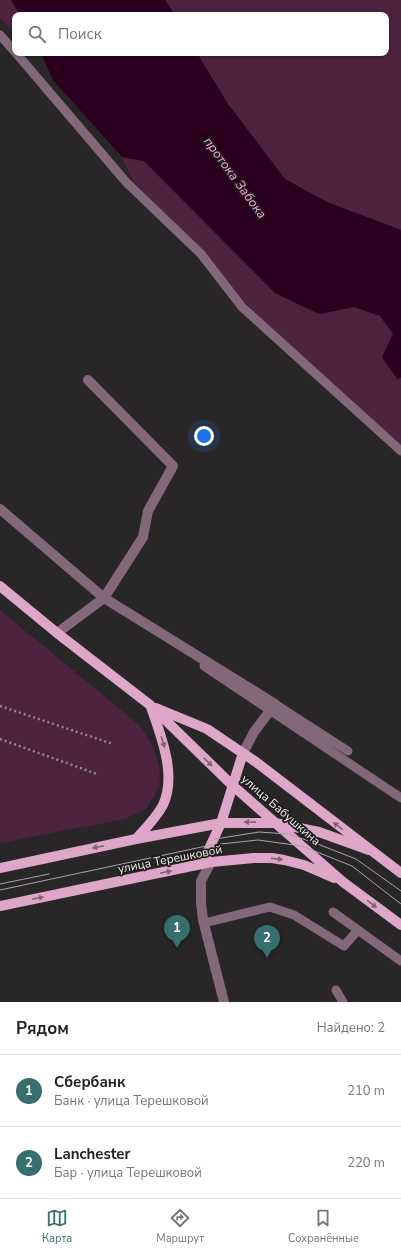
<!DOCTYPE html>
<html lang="ru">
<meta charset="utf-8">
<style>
body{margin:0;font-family:"Nunito Sans",sans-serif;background:#f6f6f6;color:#202124}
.you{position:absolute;left:204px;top:436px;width:14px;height:14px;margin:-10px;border:3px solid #fff;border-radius:50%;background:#1a73e8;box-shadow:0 0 0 6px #1a73e833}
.badge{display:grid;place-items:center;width:26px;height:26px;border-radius:50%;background:#376e6e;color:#fff;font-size:13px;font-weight:700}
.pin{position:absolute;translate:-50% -33px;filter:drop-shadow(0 1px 2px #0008)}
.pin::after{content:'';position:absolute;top:21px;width:14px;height:12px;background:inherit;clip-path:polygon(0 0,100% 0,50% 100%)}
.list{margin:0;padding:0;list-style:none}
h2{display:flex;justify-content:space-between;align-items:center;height:52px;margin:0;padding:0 16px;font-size:17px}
h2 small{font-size:13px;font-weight:400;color:#757577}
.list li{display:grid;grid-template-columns:26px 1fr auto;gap:12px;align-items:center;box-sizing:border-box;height:72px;padding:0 16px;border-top:1px solid #e0e0e0}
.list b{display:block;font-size:15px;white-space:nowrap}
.list p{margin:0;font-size:13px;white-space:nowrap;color:#757577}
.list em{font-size:13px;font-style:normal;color:#757577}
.icon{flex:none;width:22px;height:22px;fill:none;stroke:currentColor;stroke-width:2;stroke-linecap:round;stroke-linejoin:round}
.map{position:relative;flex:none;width:401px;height:1002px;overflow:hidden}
.search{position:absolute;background:#fff;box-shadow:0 1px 3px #0004;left:12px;right:12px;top:12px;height:44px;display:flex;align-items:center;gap:10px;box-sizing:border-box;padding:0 14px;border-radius:8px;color:#757577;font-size:15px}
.sheet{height:196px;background:#fff}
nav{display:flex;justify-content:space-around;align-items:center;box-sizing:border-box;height:56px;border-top:1px solid #e0e0e0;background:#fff;font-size:11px;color:#757577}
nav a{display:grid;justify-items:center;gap:2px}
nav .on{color:#376e6e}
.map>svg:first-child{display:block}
.green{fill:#4e2340}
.water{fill:#2b001f}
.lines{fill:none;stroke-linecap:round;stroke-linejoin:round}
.path{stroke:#8d8a8c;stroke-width:2.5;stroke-dasharray:2 3;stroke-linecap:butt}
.lane{stroke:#826878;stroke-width:9}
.street{stroke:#826878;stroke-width:10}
.primary{stroke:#dea7c9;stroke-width:10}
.tram{stroke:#a7a5a6;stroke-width:1}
.oneway{fill:#7f6274}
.labels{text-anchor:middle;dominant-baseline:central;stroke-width:3.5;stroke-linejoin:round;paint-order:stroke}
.street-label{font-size:12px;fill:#f2f0f1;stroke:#201d1f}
.water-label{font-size:13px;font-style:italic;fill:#f8a3d9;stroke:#201d1f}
</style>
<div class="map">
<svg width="401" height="1002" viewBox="0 0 401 1002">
<rect width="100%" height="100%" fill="#292628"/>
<!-- green -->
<path class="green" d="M 0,0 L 11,0 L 20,15 L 15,15 L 15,33 L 0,18 Z
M 165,0 L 401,0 L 401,230 L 327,202 L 285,179 L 228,104 L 197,53 L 386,53 L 386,15 L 175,15 Z
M 122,157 L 144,161 L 275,293 L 319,314 L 354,307 L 381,316 L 393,334 L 397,379 L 401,378 L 401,446 L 254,312 L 133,181 Z
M 0,610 L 139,725 L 153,746 L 159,766 L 160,786 L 147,808 L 125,819 L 0,843 Z"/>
<!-- water -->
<path class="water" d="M 11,0 L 165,0 L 175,15 L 20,15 Z
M 41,53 L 197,53 L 228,104 L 285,179 L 327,202 L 401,230 L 401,378 L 397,379 L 382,357 L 393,334 L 380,316 L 354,307 L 319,314 L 275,293 L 144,161 L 122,157 L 53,80 Z"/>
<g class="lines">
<!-- path -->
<path class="path" d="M 0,706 L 113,744
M 0,739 L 97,774"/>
<!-- lane -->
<path class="lane" d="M 0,35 L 15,52
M 16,53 L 126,182 L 201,254 L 242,307 L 401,451
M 204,666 L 401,798
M 268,701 L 348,751 L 275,704
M 333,912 L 401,961
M 204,923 L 270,907 L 294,915 L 344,946 L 358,930
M 336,990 L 343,1002"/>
<!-- street -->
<path class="street" d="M 0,509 L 104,598 L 275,704 L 254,732 L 243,753
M 57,633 L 104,598 L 143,537 L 148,511 L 173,466 L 88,380
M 211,862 L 201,881 L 201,903 L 203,920 L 224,1002"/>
<!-- primary -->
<path class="primary" d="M 0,586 L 57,633 L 150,705 L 232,785 L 288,834 L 343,882 L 401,925
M 156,708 L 207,729 L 256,762 L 401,873
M 136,839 C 146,828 156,818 163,805 C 177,775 161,736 151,707
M 202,864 L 221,823 L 243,753
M 0,868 L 136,839 L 221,823 L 275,823 L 319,832 L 369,850
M 0,906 L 211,862 L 254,858 L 272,858 L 284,860 L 304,865 L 334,878"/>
<!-- tram -->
<path class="tram" d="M 215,839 L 259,832 L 288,834 L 315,843 L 356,859 L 401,891
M 0,884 L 49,874
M 0,890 L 211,845 L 258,840 L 302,846 L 352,866 L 401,904"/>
</g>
<!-- one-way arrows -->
<defs><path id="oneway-solid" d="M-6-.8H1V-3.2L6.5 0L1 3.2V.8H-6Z"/></defs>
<g class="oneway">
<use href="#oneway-solid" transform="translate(163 742) rotate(72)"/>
<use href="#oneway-solid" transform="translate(208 762) rotate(44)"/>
<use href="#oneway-solid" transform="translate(250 822) rotate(-179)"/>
<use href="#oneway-solid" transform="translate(338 826) rotate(-142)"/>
<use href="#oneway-solid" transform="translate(98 847) rotate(168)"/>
<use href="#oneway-solid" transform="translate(277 859) rotate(7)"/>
<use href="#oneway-solid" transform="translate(166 872) rotate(-12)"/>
<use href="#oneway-solid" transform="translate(38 898) rotate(-12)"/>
<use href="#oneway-solid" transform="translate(372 904) rotate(37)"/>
</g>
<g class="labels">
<!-- street labels -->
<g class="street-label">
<text transform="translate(281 810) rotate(41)">улица Бабушкина</text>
<text transform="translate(170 859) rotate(-11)">улица Терешковой</text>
</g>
<!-- water labels -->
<g class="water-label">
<text transform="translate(235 178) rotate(54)">протока Забока</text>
</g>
</g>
</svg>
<div class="you"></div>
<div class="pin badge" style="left:177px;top:948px">1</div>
<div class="pin badge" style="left:267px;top:958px">2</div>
<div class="search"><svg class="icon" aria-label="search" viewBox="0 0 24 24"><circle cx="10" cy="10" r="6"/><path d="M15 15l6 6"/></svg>Поиск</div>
</div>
<section class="sheet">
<h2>Рядом<small>Найдено: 2</small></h2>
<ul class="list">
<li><span class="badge">1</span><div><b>Сбербанк</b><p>Банк · улица Терешковой</p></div><em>210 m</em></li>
<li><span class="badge">2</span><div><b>Lanchester</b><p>Бар · улица Терешковой</p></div><em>220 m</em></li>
</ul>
</section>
<nav>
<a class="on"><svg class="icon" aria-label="map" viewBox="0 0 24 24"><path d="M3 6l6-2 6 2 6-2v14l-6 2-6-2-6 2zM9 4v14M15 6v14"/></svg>Карта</a>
<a><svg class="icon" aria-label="directions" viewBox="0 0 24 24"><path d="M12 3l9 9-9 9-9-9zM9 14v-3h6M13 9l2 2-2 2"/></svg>Маршрут</a>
<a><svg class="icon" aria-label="saved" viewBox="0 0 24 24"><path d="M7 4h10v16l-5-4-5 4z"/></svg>Сохранённые</a>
</nav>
